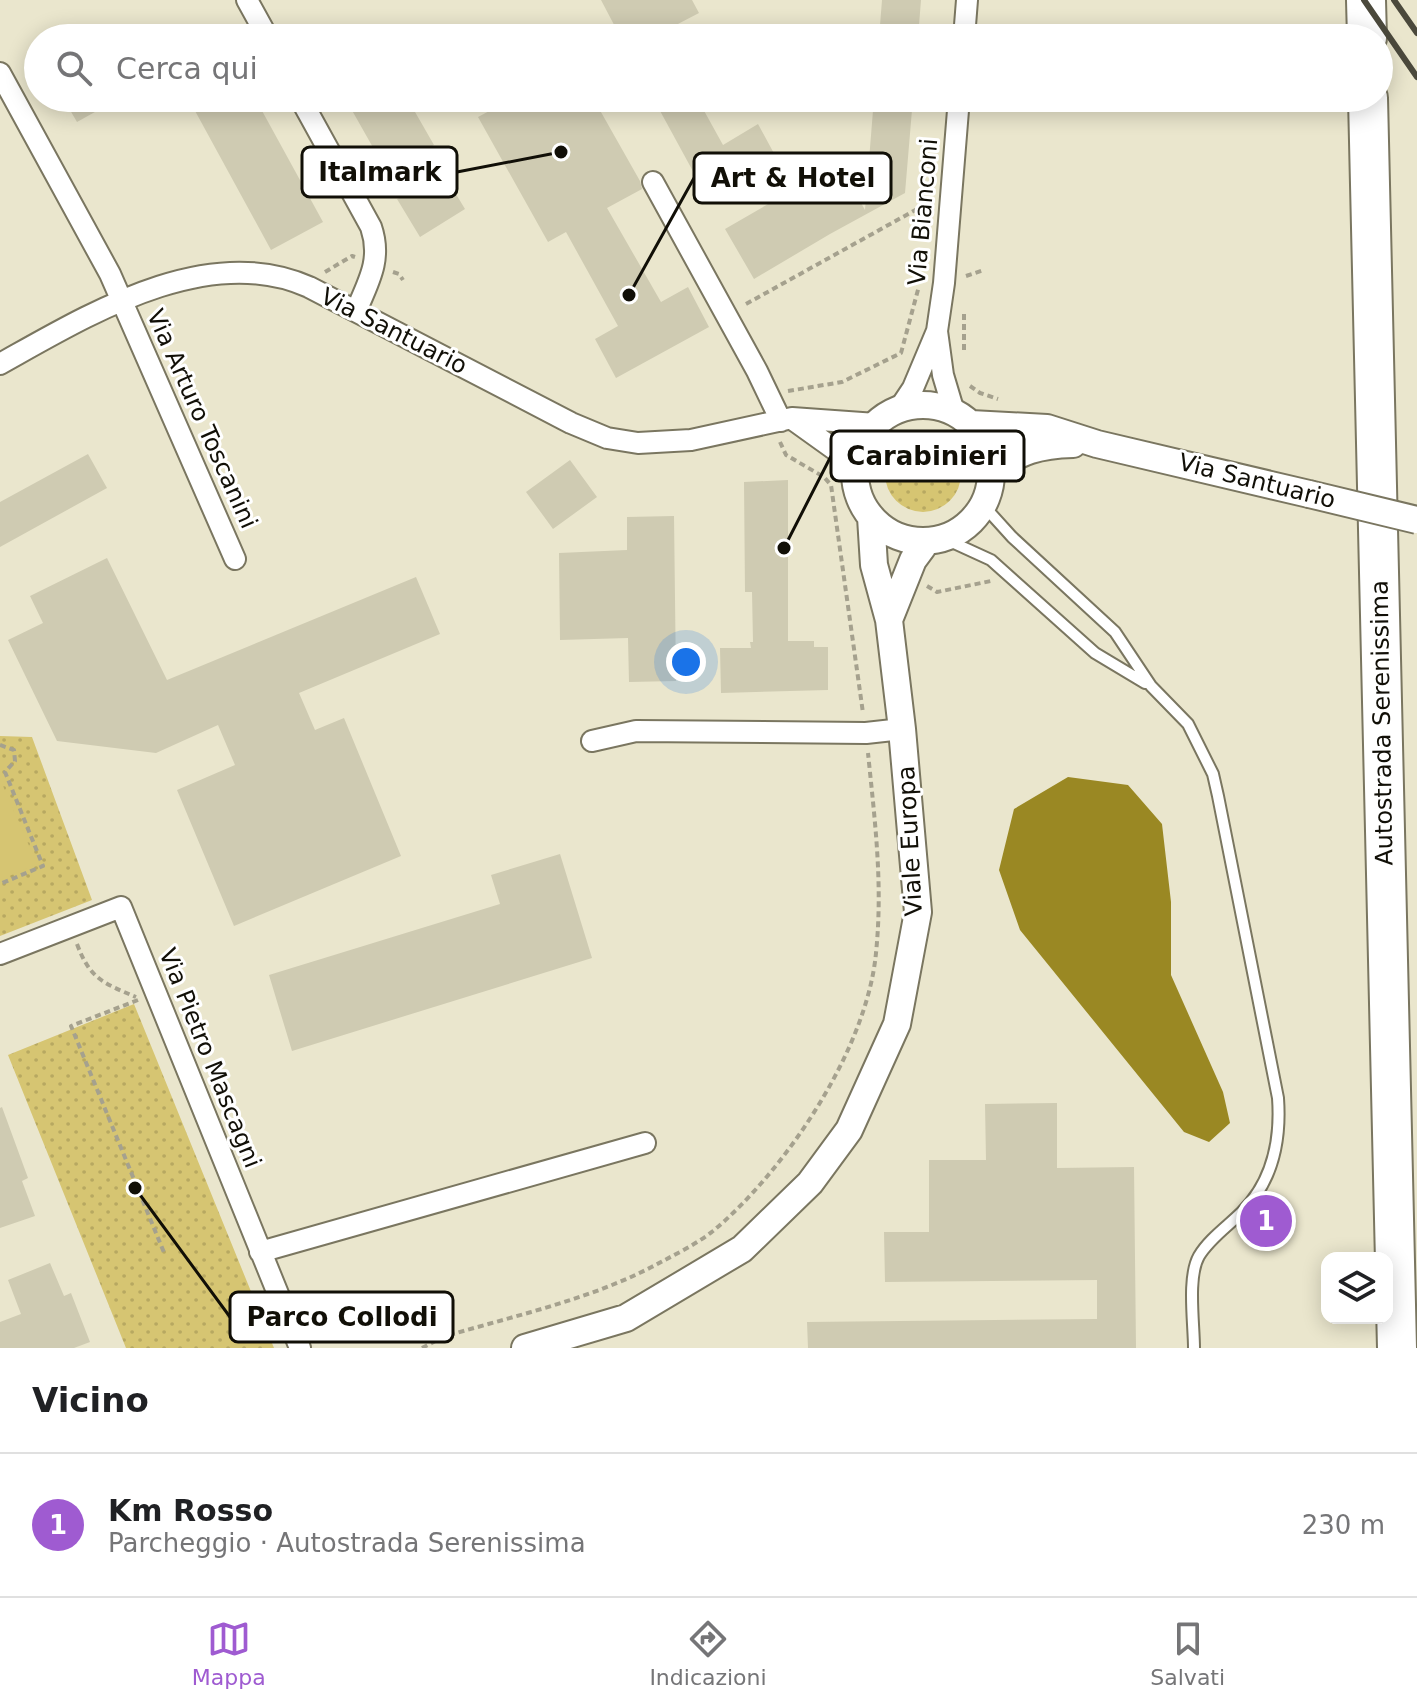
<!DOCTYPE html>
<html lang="it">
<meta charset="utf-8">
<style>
body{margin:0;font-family:"DejaVu Sans",sans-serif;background:#f6f6f6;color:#202124}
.controls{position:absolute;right:24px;bottom:24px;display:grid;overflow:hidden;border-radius:16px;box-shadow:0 4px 20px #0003}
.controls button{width:72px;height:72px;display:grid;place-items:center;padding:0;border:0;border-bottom:2px solid #e0e0e0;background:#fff;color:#202124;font:40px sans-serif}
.you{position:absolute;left:686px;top:662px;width:28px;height:28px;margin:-20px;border:6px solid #fff;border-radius:50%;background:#1a73e8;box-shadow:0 0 0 12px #1a73e833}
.badge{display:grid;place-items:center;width:52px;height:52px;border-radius:50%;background:#9f5bd1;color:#fff;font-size:26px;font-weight:700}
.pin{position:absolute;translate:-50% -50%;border:4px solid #fff;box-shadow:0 2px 8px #0006}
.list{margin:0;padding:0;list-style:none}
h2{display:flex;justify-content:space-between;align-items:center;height:104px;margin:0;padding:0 32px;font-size:34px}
h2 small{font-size:26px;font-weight:400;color:#757577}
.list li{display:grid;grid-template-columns:52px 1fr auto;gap:24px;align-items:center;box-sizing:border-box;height:144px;padding:0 32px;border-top:2px solid #e0e0e0}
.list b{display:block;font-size:30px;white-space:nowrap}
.list p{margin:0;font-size:26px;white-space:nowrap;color:#757577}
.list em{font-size:26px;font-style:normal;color:#757577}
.icon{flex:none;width:44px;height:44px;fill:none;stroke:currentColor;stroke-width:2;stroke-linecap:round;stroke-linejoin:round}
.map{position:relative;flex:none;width:1417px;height:1348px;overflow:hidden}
.search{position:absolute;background:#fff;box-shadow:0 4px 20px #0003;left:24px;right:24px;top:24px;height:88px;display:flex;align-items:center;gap:20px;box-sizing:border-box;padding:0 28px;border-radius:44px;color:#757577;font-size:30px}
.sheet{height:248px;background:#fff}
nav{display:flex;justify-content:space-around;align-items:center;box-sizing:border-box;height:112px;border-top:2px solid #e0e0e0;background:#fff;font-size:22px;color:#757577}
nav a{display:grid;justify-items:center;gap:4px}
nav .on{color:#9f5bd1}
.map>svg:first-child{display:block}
.grass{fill:url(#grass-dots)}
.pitch{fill:#d6c572}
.water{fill:#9a8823}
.building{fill:#cfcbb2}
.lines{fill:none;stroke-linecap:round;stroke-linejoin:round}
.service-casing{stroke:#7a7660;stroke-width:14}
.minor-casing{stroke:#7a7660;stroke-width:24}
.tertiary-casing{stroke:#7a7660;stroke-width:30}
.motorway-casing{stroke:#7a7660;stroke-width:42}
.path{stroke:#a5a18e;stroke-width:4;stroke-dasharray:6 4;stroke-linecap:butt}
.service{stroke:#fff;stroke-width:10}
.minor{stroke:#fff;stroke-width:20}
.tertiary{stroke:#fff;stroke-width:26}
.motorway{stroke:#fff;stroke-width:38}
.rail{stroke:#4b493c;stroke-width:6}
.tertiary-bridge-casing{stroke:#7a7660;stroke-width:30;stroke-linecap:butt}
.tertiary-bridge{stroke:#fff;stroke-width:26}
.labels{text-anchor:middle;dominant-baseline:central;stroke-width:6;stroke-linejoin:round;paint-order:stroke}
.street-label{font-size:24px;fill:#110f07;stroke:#fff}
.leader{fill:none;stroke:#110f07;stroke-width:3}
.callout-dot{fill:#110f07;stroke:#fff;stroke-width:3}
.callout{fill:#fff;stroke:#110f07;stroke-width:3}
.callout-label{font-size:26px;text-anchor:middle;font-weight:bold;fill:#110f07}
</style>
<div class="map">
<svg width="1417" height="1348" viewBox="0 0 1417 1348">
<defs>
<pattern id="grass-dots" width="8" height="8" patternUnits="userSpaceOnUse" patternTransform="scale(2)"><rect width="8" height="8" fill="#d6c572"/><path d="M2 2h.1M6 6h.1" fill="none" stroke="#b7a861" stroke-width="1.8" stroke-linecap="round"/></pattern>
</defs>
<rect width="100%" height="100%" fill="#eae6cd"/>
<!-- grass -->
<path class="grass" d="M885 474a38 38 0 1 1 76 0a38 38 0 1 1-76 0Z
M 0,736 L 32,737 L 92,900 L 0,936 Z
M 134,1004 L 263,1321 L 274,1348 L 126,1348 L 8,1055 Z"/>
<!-- pitch -->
<path class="pitch" d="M 0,779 L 37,864 L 0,880 Z"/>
<!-- water -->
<path class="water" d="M 1068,777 L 1128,785 L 1162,824 L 1171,902 L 1171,975 L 1223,1092 L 1230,1123 L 1209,1142 L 1184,1132 L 1020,930 L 999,870 L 1014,809 Z"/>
<!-- building -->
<path class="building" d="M 601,0 L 692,0 L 699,13 L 651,38 L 621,38 Z
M 882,0 L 921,0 L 918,38 L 879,38 Z
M 63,98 L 120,98 L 77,122 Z
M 188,98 L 255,98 L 323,222 L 271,250 Z
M 345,98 L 407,98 L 434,145 L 428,148 L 465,209 L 420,237 L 397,199 L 401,197 Z
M 514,98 L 593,98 L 640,181 L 642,189 L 607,208 L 661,302 L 688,287 L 709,327 L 616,378 L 595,339 L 618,326 L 566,232 L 548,242 L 478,117 Z
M 653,98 L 697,98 L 723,145 L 758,124 L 777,159 L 707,197 Z
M 874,98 L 913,98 L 905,193 L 830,234 L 754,279 L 725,229 L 839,163 L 865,210 Z
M 88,454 L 107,488 L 0,547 L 0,502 Z
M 570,460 L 597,497 L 553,529 L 526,492 Z
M 788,480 L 788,641 L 814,641 L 814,647 L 828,647 L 828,690 L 721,693 L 720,648 L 751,648 L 750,642 L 753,642 L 752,592 L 745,592 L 744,482 Z
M 674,516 L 676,681 L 629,682 L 628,638 L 560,640 L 559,553 L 627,550 L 627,517 Z
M 107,558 L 167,680 L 416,577 L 440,634 L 299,693 L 315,730 L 344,718 L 401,856 L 234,926 L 177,790 L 235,765 L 218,725 L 156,753 L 57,741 L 8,640 L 43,623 L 30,596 Z
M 560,854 L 592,958 L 292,1051 L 269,975 L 500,904 L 491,875 Z
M 1057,1103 L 1057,1168 L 1134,1167 L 1136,1348 L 808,1348 L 807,1322 L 1097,1319 L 1097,1280 L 885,1282 L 884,1232 L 929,1232 L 929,1160 L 986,1160 L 985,1104 Z
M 2,1107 L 28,1178 L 22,1181 L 35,1216 L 0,1228 L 0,1108 Z
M 50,1263 L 64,1296 L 71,1293 L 90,1342 L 74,1348 L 0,1348 L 0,1322 L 21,1314 L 8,1280 Z"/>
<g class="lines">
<defs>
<path id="service" d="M 983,505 L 1012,537 L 1115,632 L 1151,686 L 1188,724 L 1213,774 L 1218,796 L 1278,1098 C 1281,1140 1273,1181 1242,1212 C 1228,1226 1209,1239 1199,1256 C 1187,1277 1194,1323 1194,1348
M 943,538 L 991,560 L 1095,653 L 1145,683"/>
<path id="minor" d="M 247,0 L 268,38
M 964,38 L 967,0
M 0,73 L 110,274 L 235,559
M 300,98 L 371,227 C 382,259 369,281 356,311
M 653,182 L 757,371 L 781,421
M 937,331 L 943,375 L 954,412
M 0,364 C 88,315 207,241 309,287 L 571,423 L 607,438 L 638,443 L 691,440 L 792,418 L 876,424
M 899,409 L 913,388 L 937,331 L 944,283 L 959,98
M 795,421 L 855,464
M 592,741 L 636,731 L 866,733 L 902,729
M 0,954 L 121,907 L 300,1348
M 260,1252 L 645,1143"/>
<path id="tertiary" d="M855 473a68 68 0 1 1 136 0a68 68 0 1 1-136 0Z
M 971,424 L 1047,428 L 1097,444 L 1309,494
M 991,470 C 1022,451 1037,445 1073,444
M 889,620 L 913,560 L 927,541
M 525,1348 L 626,1318 L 742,1249 L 810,1183 L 849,1130 L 897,1024 L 918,912 L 902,729 L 889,620 L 874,565 L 871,517"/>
<path id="motorway" d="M 1366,0 L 1367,38
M 1368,98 L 1397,1348"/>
</defs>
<!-- service casing -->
<use href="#service" class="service-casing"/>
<!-- minor casing -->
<use href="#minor" class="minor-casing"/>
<!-- tertiary casing -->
<use href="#tertiary" class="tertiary-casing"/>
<!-- motorway casing -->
<use href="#motorway" class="motorway-casing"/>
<!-- path -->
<path class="path" d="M 325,272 L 352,256 L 355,257
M 393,272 L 399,274 L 403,280
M 966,276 L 984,270
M 746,304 L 928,203
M 964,350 L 964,311
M 970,386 L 980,393 L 998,399
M 788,391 L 842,382 L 901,353 L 919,286
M 780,442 L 786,455 L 824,477 L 831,485 L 863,713
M 927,586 L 937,592 L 991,581
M 0,745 L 14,750 L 15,761 L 5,772 L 43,866 L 0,884
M 77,944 C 90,979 103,983 136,997
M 138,1000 L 71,1026 L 165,1255
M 422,1348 L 443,1337 C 516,1315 594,1299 661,1262 C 678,1253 698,1243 713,1231 C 786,1170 867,1049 876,953 C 883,884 875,822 868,753"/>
<!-- service -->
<use href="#service" class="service"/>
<!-- minor -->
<use href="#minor" class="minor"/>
<!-- tertiary -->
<use href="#tertiary" class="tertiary"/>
<!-- motorway -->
<use href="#motorway" class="motorway"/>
<!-- rail -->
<path class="rail" d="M 1364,0 L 1417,77
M 1394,0 L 1417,33"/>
<defs>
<path id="tertiary-bridge" d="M 1309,494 L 1417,520"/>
</defs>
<!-- tertiary-bridge casing -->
<use href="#tertiary-bridge" class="tertiary-bridge-casing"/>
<!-- tertiary-bridge -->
<use href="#tertiary-bridge" class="tertiary-bridge"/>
</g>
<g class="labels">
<!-- street labels -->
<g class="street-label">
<text transform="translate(923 212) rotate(-85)">Via Bianconi</text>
<text transform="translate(394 331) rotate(27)">Via Santuario</text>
<text transform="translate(202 419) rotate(66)">Via Arturo Toscanini</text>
<text transform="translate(1257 481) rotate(14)">Via Santuario</text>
<text transform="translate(1382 723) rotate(-91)">Autostrada Serenissima</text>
<text transform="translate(910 841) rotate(-93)">Viale Europa</text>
<text transform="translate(210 1058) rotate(68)">Via Pietro Mascagni</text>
</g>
</g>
<!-- callouts -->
<path class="leader" d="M561 152L457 172M629 295L694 178M784 548L831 456M135 1188L230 1317"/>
<g class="callout-dot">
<circle cx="561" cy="152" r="8"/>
<circle cx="629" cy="295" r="8"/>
<circle cx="784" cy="548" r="8"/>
<circle cx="135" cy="1188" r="8"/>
</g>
<g class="callout">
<rect x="302" y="147" width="155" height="50" rx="8"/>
<rect x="694" y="153" width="197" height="50" rx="8"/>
<rect x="831" y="431" width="193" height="50" rx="8"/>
<rect x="230" y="1292" width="223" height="50" rx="8"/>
</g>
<g class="callout-label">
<text x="380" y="181">Italmark</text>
<text x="793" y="187">Art &amp; Hotel</text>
<text x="927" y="465">Carabinieri</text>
<text x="342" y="1326">Parco Collodi</text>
</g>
</svg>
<div class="controls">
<button><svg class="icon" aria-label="layers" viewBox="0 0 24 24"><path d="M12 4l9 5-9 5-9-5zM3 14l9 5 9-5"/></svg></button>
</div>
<div class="you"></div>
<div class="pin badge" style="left:1266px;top:1221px">1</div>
<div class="search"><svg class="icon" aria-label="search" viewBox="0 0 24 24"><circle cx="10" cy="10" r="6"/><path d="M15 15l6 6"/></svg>Cerca qui</div>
</div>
<section class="sheet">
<h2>Vicino<small></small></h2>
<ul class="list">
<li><span class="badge">1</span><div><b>Km Rosso</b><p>Parcheggio · Autostrada Serenissima</p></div><em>230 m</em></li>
</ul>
</section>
<nav>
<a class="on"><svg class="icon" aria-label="map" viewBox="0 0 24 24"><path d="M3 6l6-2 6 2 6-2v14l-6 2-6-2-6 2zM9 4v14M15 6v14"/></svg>Mappa</a>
<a><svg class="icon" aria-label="directions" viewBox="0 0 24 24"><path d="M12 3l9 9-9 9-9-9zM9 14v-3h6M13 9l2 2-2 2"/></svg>Indicazioni</a>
<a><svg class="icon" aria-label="saved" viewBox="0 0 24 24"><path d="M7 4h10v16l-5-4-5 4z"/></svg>Salvati</a>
</nav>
